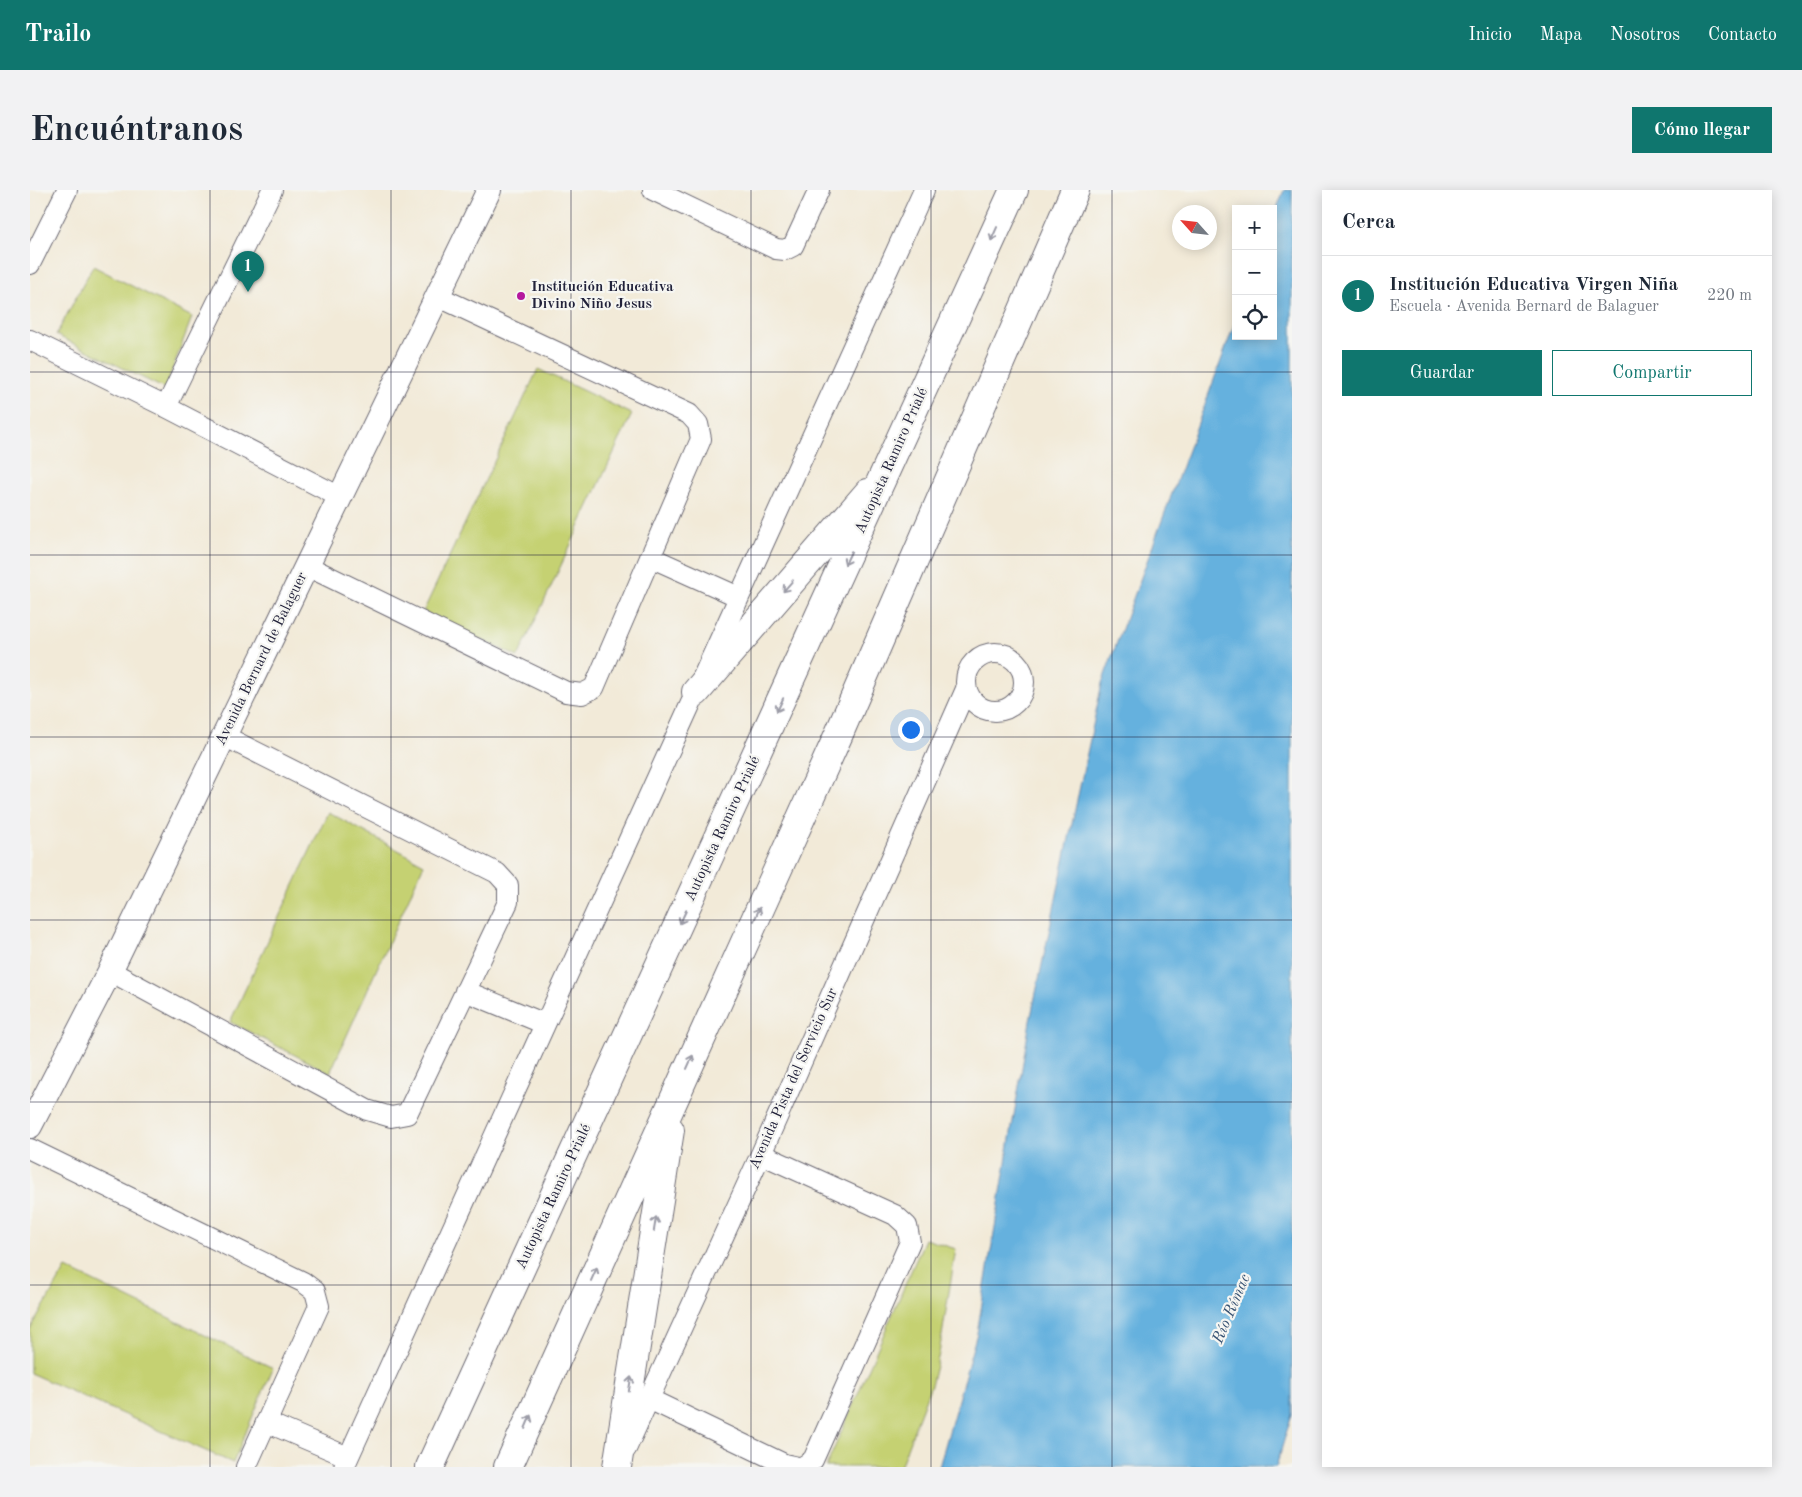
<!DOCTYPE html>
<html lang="es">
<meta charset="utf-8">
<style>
body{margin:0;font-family:"Old Standard TT",serif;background:#f2f2f3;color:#1f2937}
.controls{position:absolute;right:15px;top:15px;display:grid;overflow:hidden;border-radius:0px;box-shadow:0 2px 12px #0003}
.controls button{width:45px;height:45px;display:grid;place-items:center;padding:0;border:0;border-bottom:1px solid #e0e1e3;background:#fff;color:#1f2937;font:25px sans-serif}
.compass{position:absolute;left:1142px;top:15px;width:45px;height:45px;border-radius:50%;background:#fff;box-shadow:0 2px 12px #0003;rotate:297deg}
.you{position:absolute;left:880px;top:539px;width:18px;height:18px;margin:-12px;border:4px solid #fff;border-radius:50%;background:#1a73e8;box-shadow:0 0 0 8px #1a73e833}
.badge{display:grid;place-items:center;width:32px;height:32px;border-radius:50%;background:#0f766e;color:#fff;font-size:16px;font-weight:700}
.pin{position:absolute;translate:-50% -41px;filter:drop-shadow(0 1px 2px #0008)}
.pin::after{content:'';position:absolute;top:26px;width:18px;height:15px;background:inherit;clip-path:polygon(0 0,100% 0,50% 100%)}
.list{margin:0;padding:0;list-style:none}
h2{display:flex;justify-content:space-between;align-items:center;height:65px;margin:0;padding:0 20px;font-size:21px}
h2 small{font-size:16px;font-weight:400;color:#747a83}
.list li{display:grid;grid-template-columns:32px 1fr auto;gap:15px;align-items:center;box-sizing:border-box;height:80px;padding:0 20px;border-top:1px solid #e0e1e3}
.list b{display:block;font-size:19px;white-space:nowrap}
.list p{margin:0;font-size:16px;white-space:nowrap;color:#747a83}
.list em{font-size:16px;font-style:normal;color:#747a83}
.actions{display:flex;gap:10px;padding:15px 20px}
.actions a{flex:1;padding:11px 0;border:1px solid #0f766e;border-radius:0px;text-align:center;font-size:18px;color:#0f766e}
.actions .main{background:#0f766e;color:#fff}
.icon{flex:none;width:28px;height:28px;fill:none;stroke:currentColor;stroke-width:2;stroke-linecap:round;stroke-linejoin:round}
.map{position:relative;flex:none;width:1262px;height:1277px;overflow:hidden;border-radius:0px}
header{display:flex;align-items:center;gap:30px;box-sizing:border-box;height:70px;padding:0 25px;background:#0f766e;color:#fff}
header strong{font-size:24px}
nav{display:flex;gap:28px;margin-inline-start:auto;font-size:18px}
.intro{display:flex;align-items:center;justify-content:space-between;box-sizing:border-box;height:120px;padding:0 30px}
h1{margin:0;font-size:35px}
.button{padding:12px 22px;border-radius:0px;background:#0f766e;color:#fff;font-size:18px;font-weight:700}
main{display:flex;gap:30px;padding:0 30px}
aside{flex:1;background:#fff;border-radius:0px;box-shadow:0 2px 12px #0003}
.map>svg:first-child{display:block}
.green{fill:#c5d172;stroke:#747a56}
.water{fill:#65b1de;stroke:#446a8c}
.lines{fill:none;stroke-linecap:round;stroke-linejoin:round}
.minor-casing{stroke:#6b6872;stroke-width:22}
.tertiary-casing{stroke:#6b6872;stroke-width:26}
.trunk-casing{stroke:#6b6872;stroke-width:30}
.minor{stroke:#fff;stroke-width:20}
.tertiary{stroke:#fff;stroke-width:24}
.trunk{stroke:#fff;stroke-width:28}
.oneway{stroke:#9c9ca7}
.grid{fill:none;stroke:#22223b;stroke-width:1;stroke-opacity:0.55}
.poi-dot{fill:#b5179e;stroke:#f6f6f2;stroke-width:2}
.labels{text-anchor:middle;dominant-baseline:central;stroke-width:4.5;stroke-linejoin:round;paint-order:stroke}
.poi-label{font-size:15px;font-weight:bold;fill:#22223b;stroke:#f6f6f2;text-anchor:start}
.street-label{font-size:15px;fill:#22223b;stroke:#f6f6f2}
.water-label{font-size:16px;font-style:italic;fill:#395474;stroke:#f6f6f2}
</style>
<header>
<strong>Trailo</strong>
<nav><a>Inicio</a><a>Mapa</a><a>Nosotros</a><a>Contacto</a></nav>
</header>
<div class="intro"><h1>Encuéntranos</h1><a class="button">Cómo llegar</a></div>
<main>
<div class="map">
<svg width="1262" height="1277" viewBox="0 0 1262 1277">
<rect width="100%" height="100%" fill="#f6f6f2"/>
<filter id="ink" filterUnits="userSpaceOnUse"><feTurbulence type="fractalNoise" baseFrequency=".02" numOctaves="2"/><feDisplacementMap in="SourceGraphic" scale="10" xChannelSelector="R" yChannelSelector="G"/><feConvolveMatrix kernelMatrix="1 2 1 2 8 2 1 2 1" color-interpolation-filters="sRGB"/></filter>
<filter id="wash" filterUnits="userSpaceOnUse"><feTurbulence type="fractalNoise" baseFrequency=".0096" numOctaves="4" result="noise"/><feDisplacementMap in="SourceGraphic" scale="20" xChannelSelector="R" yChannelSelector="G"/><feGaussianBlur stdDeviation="1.12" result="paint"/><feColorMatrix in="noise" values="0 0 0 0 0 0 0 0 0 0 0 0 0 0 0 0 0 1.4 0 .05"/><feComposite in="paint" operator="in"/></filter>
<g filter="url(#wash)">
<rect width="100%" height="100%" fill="#f2ead8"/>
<!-- green -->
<path class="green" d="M 63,76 L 162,127 L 135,199 L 26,145 Z
M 508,179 L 602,224 L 488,467 L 393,422 Z
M 298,622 L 394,674 L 300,883 L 200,832 Z
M 895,1049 L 926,1059 L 909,1164 L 902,1192 L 870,1277 L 796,1277 Z
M 36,1078 L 243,1178 L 203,1273 L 0,1183 L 0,1140 Z"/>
<!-- water -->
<path class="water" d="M 1254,0 L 1262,0 L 1262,1224 L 1246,1277 L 909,1277 L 947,1143 L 1000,831 L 1072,493 L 1206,130 L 1206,146 L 1243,146 L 1243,28 Z"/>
</g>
<g filter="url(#ink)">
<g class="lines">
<defs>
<path id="minor" d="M 623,0 L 746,59 L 755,60 L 763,56 L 789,0
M 0,74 L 37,0
M 0,150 L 136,217 L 310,307
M 136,217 L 242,0
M 620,367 L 709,407
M 277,376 L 536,502 L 552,504 L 564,498 L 671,249 L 668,234 L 659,224 L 407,106
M936 492a29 29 0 1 1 58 0a29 29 0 1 1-58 0Z
M 80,781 L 337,920 L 361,927 L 377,924 L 478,712 L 478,695 L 467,683 L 194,546
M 435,801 L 515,834
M 0,959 L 273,1092 L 285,1101 L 289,1116 L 216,1277
M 731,964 L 865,1025 L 877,1036 L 880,1052 L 783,1270 L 772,1277
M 619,1209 L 754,1274 L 768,1277
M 236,1232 L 318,1267
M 596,1259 L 731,964 L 936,499
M 314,1277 L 894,0"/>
<path id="tertiary" d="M 0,936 L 80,781 L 459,0"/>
<path id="trunk" d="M 666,502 L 838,303
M 400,1277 L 984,0
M 478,1277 L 808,546 L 1045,0
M 587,1277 L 640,940"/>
</defs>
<!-- minor casing -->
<use href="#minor" class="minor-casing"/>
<!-- tertiary casing -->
<use href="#tertiary" class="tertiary-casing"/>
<!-- trunk casing -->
<use href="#trunk" class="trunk-casing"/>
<!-- minor -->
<use href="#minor" class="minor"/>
<!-- tertiary -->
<use href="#tertiary" class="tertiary"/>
<!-- trunk -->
<use href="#trunk" class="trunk"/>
</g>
<!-- one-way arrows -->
<defs><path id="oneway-shaft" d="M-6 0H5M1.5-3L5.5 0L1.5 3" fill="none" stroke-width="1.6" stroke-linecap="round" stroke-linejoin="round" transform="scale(1.25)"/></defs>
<g class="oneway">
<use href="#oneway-shaft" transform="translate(964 44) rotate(114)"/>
<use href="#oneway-shaft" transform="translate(818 368) rotate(115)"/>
<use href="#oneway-shaft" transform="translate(758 396) rotate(131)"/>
<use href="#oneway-shaft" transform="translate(750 515) rotate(115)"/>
<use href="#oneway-shaft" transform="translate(727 724) rotate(-66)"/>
<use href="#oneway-shaft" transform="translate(653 727) rotate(115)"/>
<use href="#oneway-shaft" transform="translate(660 872) rotate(-66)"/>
<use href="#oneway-shaft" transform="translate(625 1034) rotate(-81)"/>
<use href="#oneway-shaft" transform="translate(564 1084) rotate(-66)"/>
<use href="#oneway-shaft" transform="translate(600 1194) rotate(-81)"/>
<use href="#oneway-shaft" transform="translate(498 1232) rotate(-67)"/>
</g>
</g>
<!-- grid -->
<path class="grid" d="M 180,0 L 180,1277M 361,0 L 361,1277M 541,0 L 541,1277M 721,0 L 721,1277M 901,0 L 901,1277M 1082,0 L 1082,1277M 0,182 L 1262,182M 0,365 L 1262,365M 0,547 L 1262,547M 0,730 L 1262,730M 0,912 L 1262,912M 0,1095 L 1262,1095"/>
<!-- markers -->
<circle class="poi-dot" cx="491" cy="106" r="5"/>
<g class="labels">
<!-- poi labels -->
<g class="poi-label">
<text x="501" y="97">Institución Educativa<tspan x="501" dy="17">Divino Niño Jesus</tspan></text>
</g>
<!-- street labels -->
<g class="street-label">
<text transform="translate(862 271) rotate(-66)">Autopista Ramiro Prialé</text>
<text transform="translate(232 469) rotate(-64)">Avenida Bernard de Balaguer</text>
<text transform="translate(693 639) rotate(-65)">Autopista Ramiro Prialé</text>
<text transform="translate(764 889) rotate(-66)">Avenida Pista del Servicio Sur</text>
<text transform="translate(524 1007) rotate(-65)">Autopista Ramiro Prialé</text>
</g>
<!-- water labels -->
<g class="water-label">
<text transform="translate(1202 1119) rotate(-67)">Río Rímac</text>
</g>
</g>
</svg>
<div class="controls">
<button>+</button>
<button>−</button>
<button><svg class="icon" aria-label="locate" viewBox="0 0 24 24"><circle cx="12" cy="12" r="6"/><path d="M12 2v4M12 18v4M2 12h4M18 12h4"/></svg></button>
</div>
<svg class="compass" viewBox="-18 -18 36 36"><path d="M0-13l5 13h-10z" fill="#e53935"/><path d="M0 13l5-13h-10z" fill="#747a83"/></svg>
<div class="you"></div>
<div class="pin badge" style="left:218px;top:102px">1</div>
</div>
<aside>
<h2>Cerca<small></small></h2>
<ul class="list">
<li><span class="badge">1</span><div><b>Institución Educativa Virgen Niña</b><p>Escuela · Avenida Bernard de Balaguer</p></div><em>220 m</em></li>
</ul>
<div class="actions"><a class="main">Guardar</a><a>Compartir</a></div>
</aside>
</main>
